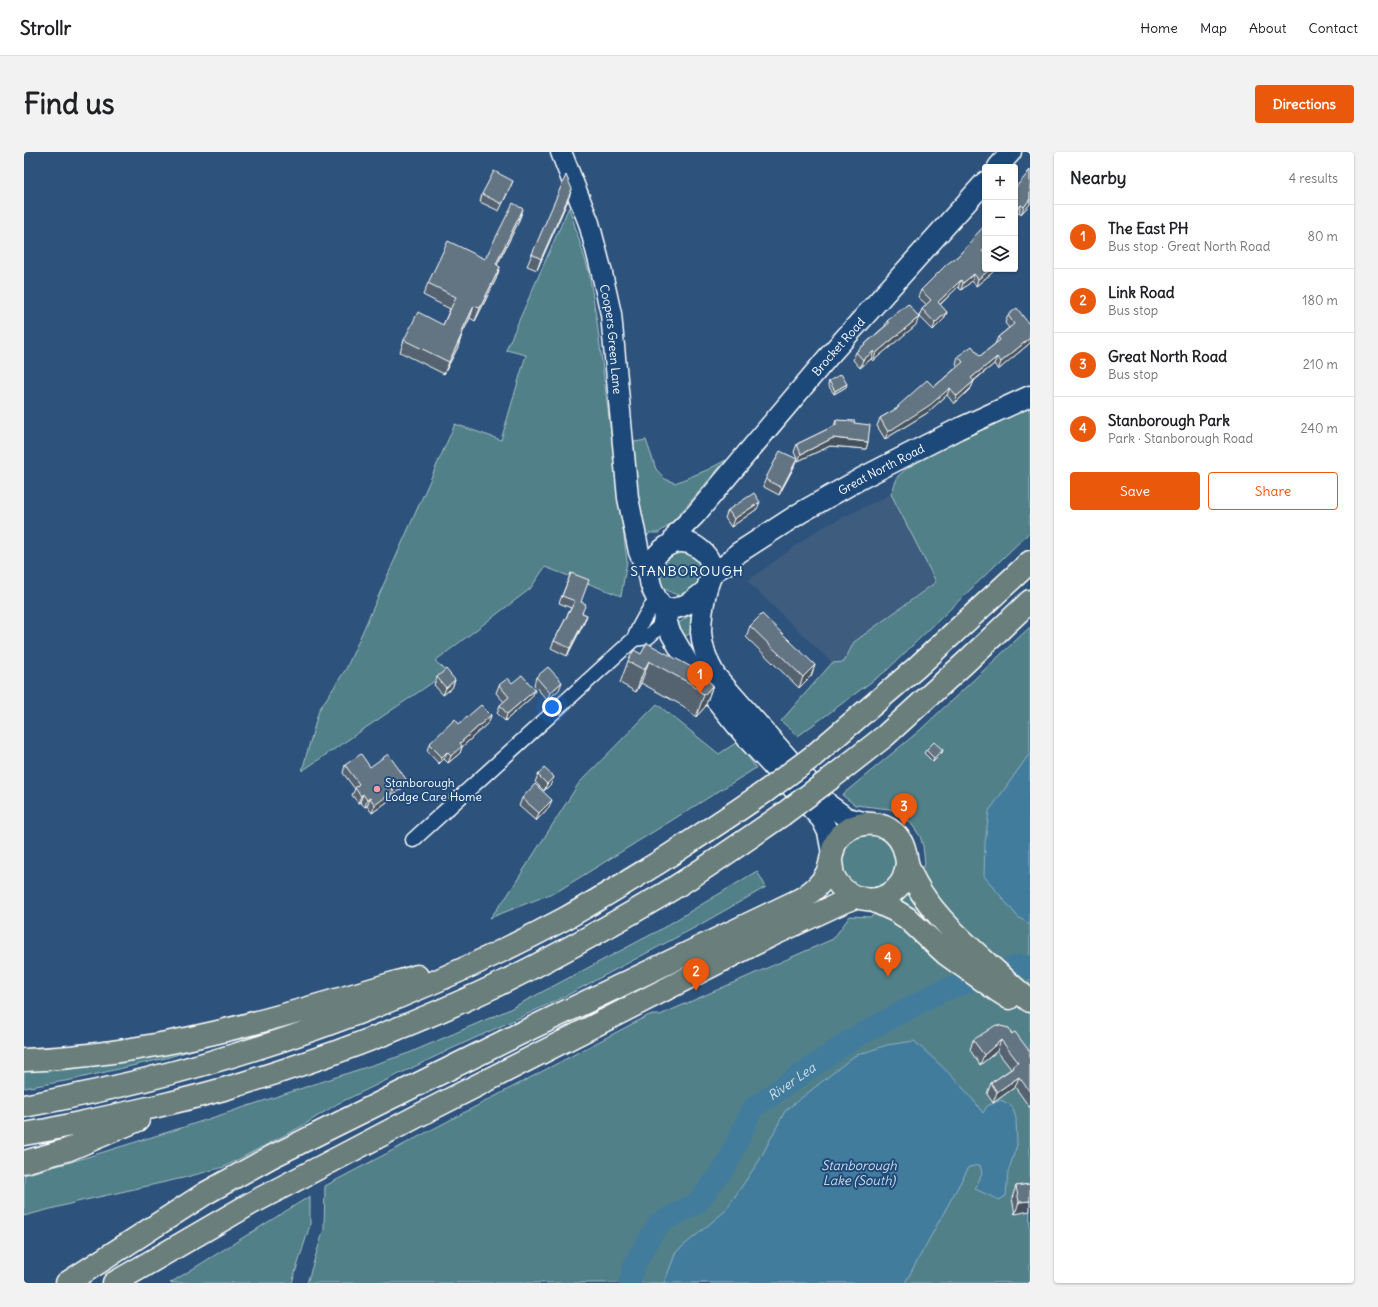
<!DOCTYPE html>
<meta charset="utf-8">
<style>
body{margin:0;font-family:Delius,sans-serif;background:#f2f2f2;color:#202124}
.controls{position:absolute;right:12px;top:12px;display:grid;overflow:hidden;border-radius:4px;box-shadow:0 1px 3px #0004}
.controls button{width:36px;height:36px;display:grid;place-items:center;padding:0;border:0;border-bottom:1px solid #e0e0e0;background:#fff;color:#202124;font:20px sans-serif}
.you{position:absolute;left:528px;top:555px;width:14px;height:14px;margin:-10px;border:3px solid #fff;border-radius:50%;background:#1a73e8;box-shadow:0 0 0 6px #1a73e833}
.badge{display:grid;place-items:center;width:26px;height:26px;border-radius:50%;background:#ea580c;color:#fff;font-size:13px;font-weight:700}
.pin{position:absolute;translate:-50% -33px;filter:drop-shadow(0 1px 2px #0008)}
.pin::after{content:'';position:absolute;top:21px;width:14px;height:12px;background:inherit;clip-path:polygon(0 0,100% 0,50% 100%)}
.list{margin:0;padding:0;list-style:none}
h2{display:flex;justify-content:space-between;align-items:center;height:52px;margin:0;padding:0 16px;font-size:17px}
h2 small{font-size:13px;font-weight:400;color:#757577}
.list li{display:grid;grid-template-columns:26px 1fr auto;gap:12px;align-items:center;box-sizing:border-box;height:64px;padding:0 16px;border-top:1px solid #e0e0e0}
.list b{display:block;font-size:15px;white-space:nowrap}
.list p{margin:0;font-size:13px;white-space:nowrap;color:#757577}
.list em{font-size:13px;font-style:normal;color:#757577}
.actions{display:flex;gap:8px;padding:12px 16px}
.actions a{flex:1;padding:9px 0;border:1px solid #ea580c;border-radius:4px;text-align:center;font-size:14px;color:#ea580c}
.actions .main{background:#ea580c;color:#fff}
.icon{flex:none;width:22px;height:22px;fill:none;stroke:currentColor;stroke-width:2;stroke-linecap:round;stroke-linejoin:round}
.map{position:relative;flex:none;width:1006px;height:1131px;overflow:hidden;border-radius:4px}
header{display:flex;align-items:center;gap:24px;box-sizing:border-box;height:56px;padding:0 20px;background:#fff;border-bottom:1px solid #e0e0e0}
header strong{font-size:19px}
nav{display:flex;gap:22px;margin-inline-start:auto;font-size:14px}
.intro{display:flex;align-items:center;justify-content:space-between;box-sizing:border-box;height:96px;padding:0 24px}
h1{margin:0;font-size:28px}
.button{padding:10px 18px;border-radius:4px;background:#ea580c;color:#fff;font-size:14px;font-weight:700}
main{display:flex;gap:24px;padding:0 24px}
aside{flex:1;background:#fff;border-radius:4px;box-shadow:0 1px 3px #0004}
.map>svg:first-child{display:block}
.built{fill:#3d5c7e}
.green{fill:#518089;stroke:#a8c0c4}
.water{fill:#437c9d;stroke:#8eb0c4}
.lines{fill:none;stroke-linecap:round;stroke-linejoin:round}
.river{stroke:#437c9d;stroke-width:22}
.street-casing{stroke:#fff;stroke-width:17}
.secondary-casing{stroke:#fff;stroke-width:23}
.primary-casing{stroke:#fff;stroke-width:25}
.highway-casing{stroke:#fff;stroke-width:25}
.street{stroke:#1f4a7a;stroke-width:14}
.secondary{stroke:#1f4a7a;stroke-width:20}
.primary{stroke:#6b7f7c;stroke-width:22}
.highway{stroke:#6b7f7c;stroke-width:22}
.highway-bridge-casing{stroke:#fff;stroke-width:25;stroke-linecap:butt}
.highway-bridge{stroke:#6b7f7c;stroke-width:22}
.wall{fill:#556471;stroke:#fff}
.shaded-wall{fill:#45515c;stroke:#fff}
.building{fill:#637483;stroke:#fff}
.poi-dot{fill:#ff9aa2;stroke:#1f4a7a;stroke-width:1.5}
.labels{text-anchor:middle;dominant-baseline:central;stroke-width:4;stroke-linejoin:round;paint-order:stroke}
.street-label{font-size:12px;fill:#fff;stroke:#1f4a7a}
.poi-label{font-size:12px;fill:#fff;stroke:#1f4a7a;text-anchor:start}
.water-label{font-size:13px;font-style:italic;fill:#d0dee6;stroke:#1f4a7a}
.quarter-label{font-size:14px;letter-spacing:1px;fill:#fff;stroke:#1f4a7a}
</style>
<header>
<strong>Strollr</strong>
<nav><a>Home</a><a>Map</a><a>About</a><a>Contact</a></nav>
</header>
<div class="intro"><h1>Find us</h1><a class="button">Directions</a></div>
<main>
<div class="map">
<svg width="1006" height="1131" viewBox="0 0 1006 1131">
<rect width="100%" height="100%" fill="#2d527c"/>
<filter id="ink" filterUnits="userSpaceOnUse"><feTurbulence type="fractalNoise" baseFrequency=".025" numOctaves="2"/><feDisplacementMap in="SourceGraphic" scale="8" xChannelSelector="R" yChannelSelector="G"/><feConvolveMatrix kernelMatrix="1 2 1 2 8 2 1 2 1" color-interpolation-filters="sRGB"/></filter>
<g filter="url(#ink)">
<!-- built -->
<path class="built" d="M 867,342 L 912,430 L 830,490 L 820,510 L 808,511 L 723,429 L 795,377 Z"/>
<!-- green -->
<path class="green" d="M 545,55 L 565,120 L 573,170 L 603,409 L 597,444 L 521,415 L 506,437 L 411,509 L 424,520 L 278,619 L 295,558 L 322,517 L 431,272 L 477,288 L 502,203 L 482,198 Z
M 1006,253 L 1006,380 L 862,519 L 774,584 L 757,569 L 808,511 L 820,510 L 830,490 L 912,430 L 867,342 L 874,324 L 895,306 Z
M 622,288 L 632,317 L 641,327 L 651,331 L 683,318 L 702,308 L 647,372 L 634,381 L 625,381 L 624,384 L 619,379 L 605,291 Z
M 658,398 L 674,407 L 679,418 L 676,430 C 672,434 666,440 661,442 C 650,446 633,434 634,422 C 635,416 639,409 641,404 Z
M 670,460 L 670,480 L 657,486 L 652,473 Z
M 1006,475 L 1006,1131 L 283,1131 L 300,1077 L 301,1034 L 625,863 L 636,863 L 809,787 L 826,764 L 846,765 L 873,750 L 885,736 L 901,712 L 899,694 L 896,684 L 886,670 L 866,657 L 831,653 L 818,643 L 895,579 Z
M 633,552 L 695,602 L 713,590 L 732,616 L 534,739 L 466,766 L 483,744 L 555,631 Z
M817 710a28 28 0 1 1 56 0a28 28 0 1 1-56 0Z
M 733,719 L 742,735 L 670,776 L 536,847 L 425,898 L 313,952 L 278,974 L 200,1015 L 159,1026 L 57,1049 L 0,1064 L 0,1023 L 47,1010 L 157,976 L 385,901 L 482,859 L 632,780 Z
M 229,880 L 142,906 L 47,928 L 0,936 L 0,915 Z
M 286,1044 L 286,1073 L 268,1131 L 146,1131 Z"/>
<!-- water -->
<path class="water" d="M 1006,601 L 1006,773 L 994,765 L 960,724 L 961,691 L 965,659 Z
M 890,889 C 915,911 940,934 959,961 L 963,954 L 977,948 L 988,954 L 992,966 L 993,993 L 984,1020 L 982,1044 L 975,1048 L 951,1037 L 958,1022 L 956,1013 L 945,1015 L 881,1131 L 640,1131 L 652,1100 L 701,1059 L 735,1009 L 761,959 L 830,904 L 863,893 Z"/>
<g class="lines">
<!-- river -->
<path class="river" id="s1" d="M 606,1131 L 610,1113 L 635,1071 L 673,1051 L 702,1014 L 729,956 L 830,886 L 915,840 L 996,813 L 1006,816"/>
<defs>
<path id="street" d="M 610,487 L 624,485 L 635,475 L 639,457
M 389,688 L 610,487 C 616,472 622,460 633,448"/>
<g id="secondary">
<path id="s2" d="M 537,0 L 565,71 L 577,117 L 587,162 L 604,346 L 615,400 L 625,423"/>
<path d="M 974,15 L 987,0"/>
<path id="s3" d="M 647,392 L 654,380 L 671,363 L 804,205 L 961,30"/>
<path id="s4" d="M 688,421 L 703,412 L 714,401 L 776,361 L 838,326 L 934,277 L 1006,244"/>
<path d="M 682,438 C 670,448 656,460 639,456 C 632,447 626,435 625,423 C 625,409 637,395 650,391 C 658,389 666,390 673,395 C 682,401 690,411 687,423 C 686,429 683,434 682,440 C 679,454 677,466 677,480 C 678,496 683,509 691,523 L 805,653 L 823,666 L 843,671"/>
<path d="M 640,457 L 645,478 L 664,511 L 680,533 L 726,590 L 798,668 L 804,680 L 808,701"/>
</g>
<path id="primary" d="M 807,710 C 808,715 808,721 810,725 C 823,751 860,756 877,731 C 881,725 882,718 883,711
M 848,748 L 870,758 L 883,766 L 922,802 L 974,839 L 985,846
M 43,1131 L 182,1041 L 247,1005 L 495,882 L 777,747 C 789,739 798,732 804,719 C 810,702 806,688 825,677 C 839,669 858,670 870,681 C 879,689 881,699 883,710 C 885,720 892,732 897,740 C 915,768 941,791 965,813 C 979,825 992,838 1006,849
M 90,1131 L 226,1052 L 409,956 L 744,785 L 819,750 L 831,745"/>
<path id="highway" d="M 788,605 L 892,516 L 1006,410
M 806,627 L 861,584 L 942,510 L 1006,449
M 0,908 C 137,903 263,863 393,824
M 0,954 C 189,919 373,857 542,766 C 574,748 606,728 637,709 C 672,686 708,663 742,639
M 0,982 L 23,978 C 88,964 155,951 220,931 C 304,905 389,873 469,835 C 528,807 584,775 640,742 C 681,717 719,690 758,663
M 0,1010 L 43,998 L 114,968"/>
</defs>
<!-- street casing -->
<use href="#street" class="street-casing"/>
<!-- secondary casing -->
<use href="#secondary" class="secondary-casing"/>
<!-- primary casing -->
<use href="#primary" class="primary-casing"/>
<!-- highway casing -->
<use href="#highway" class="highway-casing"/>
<!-- street -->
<use href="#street" class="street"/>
<!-- secondary -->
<use href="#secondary" class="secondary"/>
<!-- primary -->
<use href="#primary" class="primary"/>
<!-- highway -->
<use href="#highway" class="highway"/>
<defs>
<path id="highway-bridge" d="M 742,639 L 788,605
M 758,663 L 806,627"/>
</defs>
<!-- highway-bridge casing -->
<use href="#highway-bridge" class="highway-bridge-casing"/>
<!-- highway-bridge -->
<use href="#highway-bridge" class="highway-bridge"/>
</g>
<!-- wall -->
<path class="wall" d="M 1006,18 L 1006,52 L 997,62 L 995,60 L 991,64 L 991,36 L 1003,23 L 1004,20 Z
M 489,29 L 486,36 L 475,59 L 456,50 L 458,42 Z
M 544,48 L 513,118 L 503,114 L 508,102 Z
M 495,69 L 473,113 L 476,115 L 472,127 L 451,169 L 446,166 L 438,182 L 434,195 L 420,222 L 376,200 L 380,188 L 419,173 L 426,157 L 399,143 L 404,131 L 461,107 Z
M 949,86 L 960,101 L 969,120 L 952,134 L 948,129 L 937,138 L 934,135 L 916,153 L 923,160 L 920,167 L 909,178 L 895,164 L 898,157 L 903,153 L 894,145 L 897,138 L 934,104 L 948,89 Z
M 984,163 L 1004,171 L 1006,169 L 1006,191 L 974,218 L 970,212 L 950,229 L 947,236 L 930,252 L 923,243 L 903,261 L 861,287 L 853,274 L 856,266 L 874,256 L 874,254 L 910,235 L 934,214 L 932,212 L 934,204 L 956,204 L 971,192 L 974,185 L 985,176 L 981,171 Z
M 863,169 L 892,173 L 849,209 L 847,207 L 836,216 L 829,208 L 832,200 L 861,174 Z
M 805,229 L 822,235 L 810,242 L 804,233 Z
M 812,268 L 830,271 L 844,290 L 842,297 L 806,294 L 774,309 L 770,300 L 773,292 L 810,274 Z
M 770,315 L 755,343 L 740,335 L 740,331 L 743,324 Z
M 733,357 L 707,375 L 701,366 L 704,358 Z
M 547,421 L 557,450 L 558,461 L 563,463 L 560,471 L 543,504 L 527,496 L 530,489 L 547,456 L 535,451 Z
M 726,474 L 791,513 L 787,524 L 775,536 L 722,485 Z
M 617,502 L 689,533 L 681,555 L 672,565 L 659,554 L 617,531 L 612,540 L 596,531 L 604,509 Z
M 413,525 L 431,528 L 428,536 L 419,543 L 410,533 Z
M 512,525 L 535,538 L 523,548 L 510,533 Z
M 475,533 L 508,545 L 481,569 L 473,561 L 476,553 L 480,550 L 472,541 Z
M 467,563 L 465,570 L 438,595 L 436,601 L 424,611 L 420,607 L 415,612 L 403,599 L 405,592 L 435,572 Z
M 902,598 L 919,598 L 917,602 L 909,610 L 900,601 Z
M 321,613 L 346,615 L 380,635 L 368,643 L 367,647 L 348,661 L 343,654 L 341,655 L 336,650 L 334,651 L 328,643 L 331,637 L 319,621 Z
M 514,623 L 527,632 L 520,639 L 511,630 Z
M 498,646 L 525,655 L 512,669 L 495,654 Z
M 987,882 L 1006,900 L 1006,956 L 991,935 L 969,951 L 963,942 L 967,931 L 987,917 L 973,899 L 956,913 L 946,898 L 949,888 Z
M 1006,1032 L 991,1062 L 988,1046 L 992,1034 Z"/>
<!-- shaded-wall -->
<path class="shaded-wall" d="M 548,37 L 544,48 L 513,118 L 517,107 Z
M 1006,47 L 1006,52 L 997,62 L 1000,55 Z
M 997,53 L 995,60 L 991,64 L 991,60 Z
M 499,57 L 495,69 L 467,125 L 472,112 Z
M 961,96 L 961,100 L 955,106 L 958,99 Z
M 476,115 L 472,127 L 451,169 L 456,156 Z
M 967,117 L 970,117 L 969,120 L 952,134 L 954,127 Z
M 950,122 L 948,129 L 937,138 L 939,131 Z
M 937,128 L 934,135 L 911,157 L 914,150 Z
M 450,154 L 446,166 L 432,194 L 437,181 Z
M 923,160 L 920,167 L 909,178 L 911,171 Z
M 895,165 L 892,173 L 849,209 L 852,201 Z
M 438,182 L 434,195 L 420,222 L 425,210 Z
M 1006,186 L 1006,191 L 974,218 L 977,210 Z
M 850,199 L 847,207 L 836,216 L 839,208 Z
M 973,205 L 970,212 L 944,233 L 947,226 Z
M 950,229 L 947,236 L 930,252 L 933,244 Z
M 823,232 L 822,235 L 810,242 L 811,239 Z
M 926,236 L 923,243 L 903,261 L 861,287 L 864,280 Z
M 809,286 L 844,290 L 842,297 L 806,294 L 774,309 L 777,302 Z
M 773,307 L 770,315 L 755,343 L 758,336 Z
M 736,350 L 733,357 L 707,375 L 710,367 Z
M 563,463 L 560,471 L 543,504 L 546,496 Z
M 625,509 L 617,531 L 612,540 L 620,518 Z
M 791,513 L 787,524 L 775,536 L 779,525 Z
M 431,528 L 428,536 L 419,543 L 422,536 Z
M 538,530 L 535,538 L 523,548 L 526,541 Z
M 689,533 L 681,555 L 672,565 L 680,543 Z
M 511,538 L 508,545 L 481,569 L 483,562 Z
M 467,563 L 465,570 L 438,595 L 436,601 L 424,611 L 427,604 L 436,591 Z
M 919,598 L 917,602 L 909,610 L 910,606 Z
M 423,600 L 420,607 L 415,612 L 418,605 Z
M 530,625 L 527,632 L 520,639 L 523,632 Z
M 382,627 L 380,635 L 368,643 L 367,647 L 348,661 L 351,653 L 368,638 Z
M 339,642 L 336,650 L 334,651 L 337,644 Z
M 346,646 L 343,654 L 341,655 L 343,648 Z
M 528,648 L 525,655 L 512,669 L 515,661 Z
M 977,888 L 973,899 L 956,913 L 960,903 Z
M 995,925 L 991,935 L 969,951 L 973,940 Z
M 1006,1049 L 1006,1059 L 991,1062 L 995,1050 Z"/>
<!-- building -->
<path class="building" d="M 1006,18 L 1006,47 L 1000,55 L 997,53 L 991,60 L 991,36 L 1004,21 L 1004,20 Z
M 470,19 L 489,29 L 478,52 L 458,42 Z
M 542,23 L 548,37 L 517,107 L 508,102 Z
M 489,51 L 499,57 L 472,112 L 476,115 L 456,156 L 450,154 L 437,181 L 438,182 L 425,210 L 380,188 L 394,160 L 419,173 L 432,145 L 404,131 L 424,89 L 461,107 Z
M 961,73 L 961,96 L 958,99 L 961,103 L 961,117 L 967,117 L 954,127 L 950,122 L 939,131 L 937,128 L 914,150 L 923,160 L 911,171 L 898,157 L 907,148 L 897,138 L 923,112 L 934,104 L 950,87 L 949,86 Z
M 884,152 L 895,165 L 852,201 L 850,199 L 839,208 L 832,200 L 865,171 L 863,169 Z
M 993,156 L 1004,171 L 1006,169 L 1006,186 L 977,210 L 973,205 L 947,226 L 950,229 L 933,244 L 926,236 L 906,253 L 864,280 L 856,266 L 875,255 L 874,254 L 903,228 L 910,235 L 939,210 L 934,204 L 948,194 L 956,204 L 976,188 L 974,185 L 990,172 L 984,163 Z
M 817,222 L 823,232 L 811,239 L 805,229 Z
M 812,268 L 831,269 L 830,271 L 846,273 L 844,290 L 809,286 L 777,302 L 773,292 L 812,273 Z
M 756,299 L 773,307 L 758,336 L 743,328 L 743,324 Z
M 730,341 L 736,350 L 710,367 L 704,358 Z
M 547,421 L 565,428 L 557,450 L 562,452 L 558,461 L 563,463 L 546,496 L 530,489 L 551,449 L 538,444 Z
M 738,462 L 791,513 L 779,525 L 726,474 Z
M 623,491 L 671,517 L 689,533 L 680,543 L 667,532 L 625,509 L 620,518 L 604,509 L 610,498 L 617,502 Z
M 524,515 L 538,530 L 526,541 L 512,525 Z
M 422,517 L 431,528 L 422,536 L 413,525 Z
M 498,523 L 511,538 L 483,562 L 476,553 L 485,545 L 475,533 L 484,526 L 488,531 Z
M 457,553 L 467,563 L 436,591 L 438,594 L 427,604 L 423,600 L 418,605 L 405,592 L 431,567 L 435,572 Z
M 910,590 L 919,598 L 910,606 L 902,598 Z
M 337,602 L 346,615 L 364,602 L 382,627 L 368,638 L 370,639 L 351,653 L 346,646 L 343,648 L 339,642 L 337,644 L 331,636 L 335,632 L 321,613 Z
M 520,616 L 530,625 L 523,632 L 514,623 Z
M 511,632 L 528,648 L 515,661 L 498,646 Z
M 972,873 L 985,876 L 987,882 L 991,880 L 1006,900 L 1006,940 L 995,925 L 973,940 L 967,931 L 989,916 L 988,915 L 994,910 L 977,888 L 960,903 L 949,888 Z
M 1006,1032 L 1006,1049 L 995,1050 L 992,1034 Z"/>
</g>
<!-- markers -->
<circle class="poi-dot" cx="353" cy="637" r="4"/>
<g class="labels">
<!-- street labels -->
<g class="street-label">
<text stroke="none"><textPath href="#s2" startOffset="195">Coopers Green Lane</textPath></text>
<text stroke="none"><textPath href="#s3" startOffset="259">Brocket Road</textPath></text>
<text stroke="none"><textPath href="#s4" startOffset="199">Great North Road</textPath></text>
</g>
<!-- poi labels -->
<g class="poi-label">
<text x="361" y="630">Stanborough<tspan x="361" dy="14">Lodge Care Home</tspan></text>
</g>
<!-- water labels -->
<g class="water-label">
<text stroke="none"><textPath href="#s1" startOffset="268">River Lea</textPath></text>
<text x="835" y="1013">Stanborough<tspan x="835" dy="15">Lake (South)</tspan></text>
</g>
<!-- quarter labels -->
<g class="quarter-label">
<text x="663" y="419">STANBOROUGH</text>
</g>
</g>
</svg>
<div class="controls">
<button>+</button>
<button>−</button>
<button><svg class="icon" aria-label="layers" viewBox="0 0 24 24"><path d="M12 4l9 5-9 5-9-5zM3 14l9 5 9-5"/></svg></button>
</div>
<div class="you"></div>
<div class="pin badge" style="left:676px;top:542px">1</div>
<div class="pin badge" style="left:672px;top:839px">2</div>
<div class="pin badge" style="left:880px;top:674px">3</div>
<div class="pin badge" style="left:864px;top:825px">4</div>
</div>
<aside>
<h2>Nearby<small>4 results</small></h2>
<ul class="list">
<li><span class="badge">1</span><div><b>The East PH</b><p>Bus stop · Great North Road</p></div><em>80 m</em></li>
<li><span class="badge">2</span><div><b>Link Road</b><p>Bus stop</p></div><em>180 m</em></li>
<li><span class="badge">3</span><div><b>Great North Road</b><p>Bus stop</p></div><em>210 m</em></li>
<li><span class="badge">4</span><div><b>Stanborough Park</b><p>Park · Stanborough Road</p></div><em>240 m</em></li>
</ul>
<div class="actions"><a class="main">Save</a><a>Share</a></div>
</aside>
</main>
